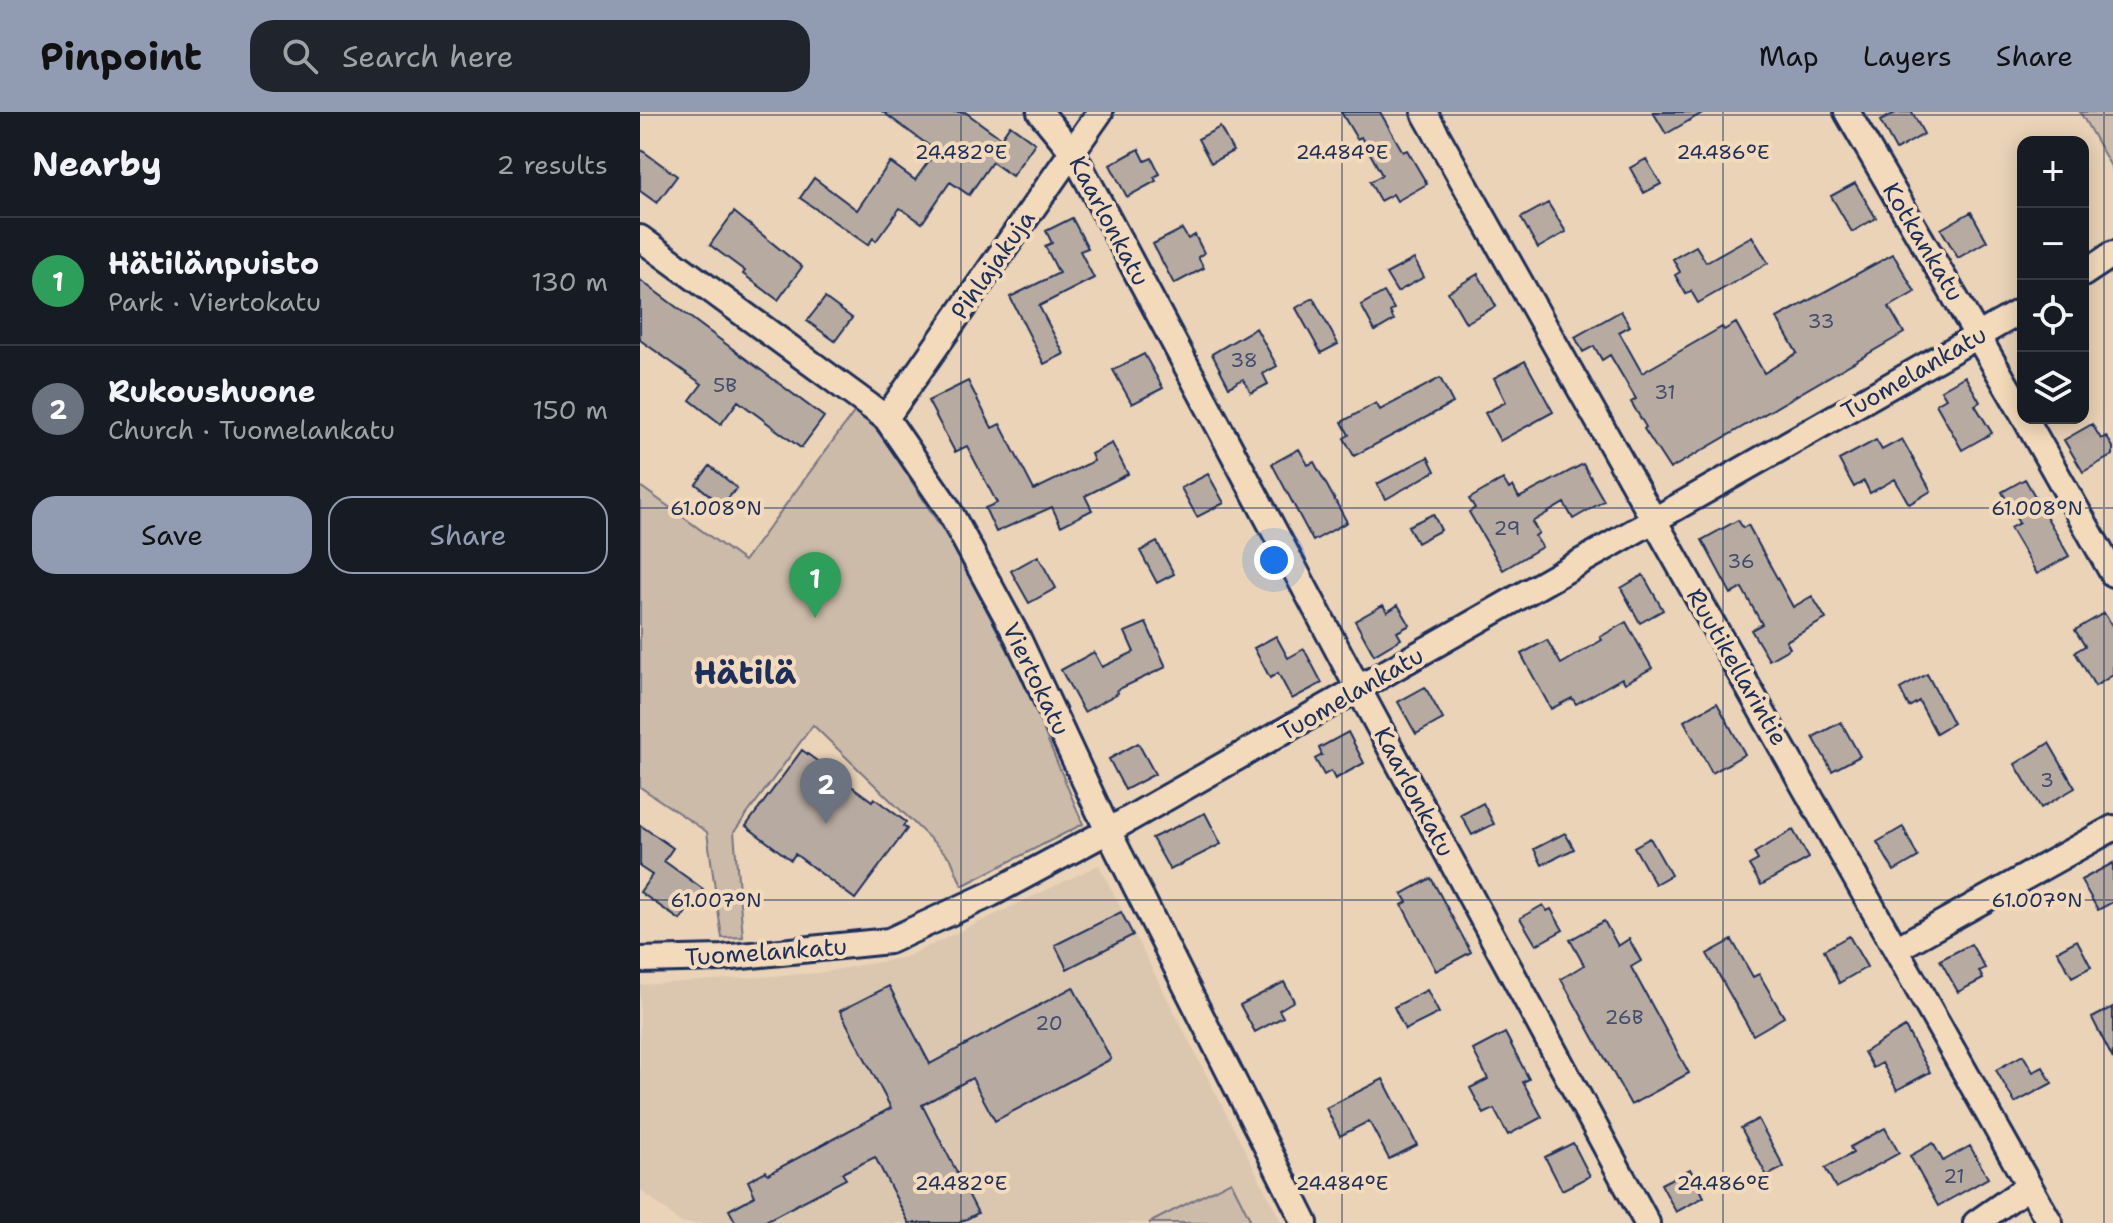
<!DOCTYPE html>
<meta charset="utf-8">
<style>
body{margin:0;font-family:"Shantell Sans",sans-serif;background:#20242c;color:#f1f3f6}
.controls{position:absolute;right:24px;top:24px;display:grid;overflow:hidden;border-radius:16px;box-shadow:0 4px 20px #0003}
.controls button{width:72px;height:72px;display:grid;place-items:center;padding:0;border:0;border-bottom:2px solid #363941;background:#171b24;color:#f1f3f6;font:40px sans-serif}
.you{position:absolute;left:634px;top:448px;width:28px;height:28px;margin:-20px;border:6px solid #fff;border-radius:50%;background:#1a73e8;box-shadow:0 0 0 12px #1a73e833}
.badge{display:grid;place-items:center;width:52px;height:52px;border-radius:50%;background:#919bb2;color:#fff;font-size:26px;font-weight:700}
.pin{position:absolute;translate:-50% -66px;filter:drop-shadow(0 2px 4px #0008)}
.pin::after{content:'';position:absolute;top:42px;width:28px;height:24px;background:inherit;clip-path:polygon(0 0,100% 0,50% 100%)}
.list{margin:0;padding:0;list-style:none}
h2{display:flex;justify-content:space-between;align-items:center;height:104px;margin:0;padding:0 32px;font-size:34px}
h2 small{font-size:26px;font-weight:400;color:#9ea1a6}
.list li{display:grid;grid-template-columns:52px 1fr auto;gap:24px;align-items:center;box-sizing:border-box;height:128px;padding:0 32px;border-top:2px solid #363941}
.list b{display:block;font-size:30px;white-space:nowrap}
.list p{margin:0;font-size:26px;white-space:nowrap;color:#9ea1a6}
.list em{font-size:26px;font-style:normal;color:#9ea1a6}
.actions{display:flex;gap:16px;padding:24px 32px}
.actions a{flex:1;padding:18px 0;border:2px solid #919bb2;border-radius:24px;text-align:center;font-size:28px;color:#919bb2}
.actions .main{background:#919bb2;color:#111}
.icon{flex:none;width:44px;height:44px;fill:none;stroke:currentColor;stroke-width:2;stroke-linecap:round;stroke-linejoin:round}
.map{position:relative;flex:none;width:1473px;height:1111px;overflow:hidden}
header{display:flex;align-items:center;gap:48px;box-sizing:border-box;height:112px;padding:0 40px;background:#919bb2;color:#111}
header strong{font-size:38px}
nav{display:flex;gap:44px;margin-inline-start:auto;font-size:28px}
.search{width:560px;height:72px;background:#20242c;display:flex;align-items:center;gap:20px;box-sizing:border-box;padding:0 28px;border-radius:24px;color:#9ea1a6;font-size:30px}
main{display:flex}
aside{flex:1;background:#171b24}
.map>svg:first-child{display:block}
.built{fill:#dbc7b0}
.green{fill:#ccbba9;stroke:#747584;stroke-width:2}
.building{fill:#b7aba1;stroke:#1b2f5e;stroke-width:2}
.lines{fill:none;stroke-linecap:round;stroke-linejoin:round}
.street-casing{stroke:#1b2f5e;stroke-width:30}
.street{stroke:#f3daba;stroke-width:24}
.ticks{fill:none;stroke:#1b2f5e;stroke-width:2;stroke-opacity:0.45}
.labels{text-anchor:middle;dominant-baseline:central;stroke-width:8;stroke-linejoin:round;paint-order:stroke}
.number-label{font-size:20px;fill:#424e6f}
.street-label{font-size:24px;fill:#1b2f5e;stroke:#f3daba}
.district-label{font-size:32px;font-weight:bold;fill:#1b2f5e;stroke:#f3daba}
.ticks-label{font-size:20px;text-anchor:middle;fill:#1b2f5e;stroke:#f3daba;stroke-width:8;stroke-linejoin:round;paint-order:stroke}
</style>
<header>
<strong>Pinpoint</strong>
<div class="search"><svg class="icon" aria-label="search" viewBox="0 0 24 24"><circle cx="10" cy="10" r="6"/><path d="M15 15l6 6"/></svg>Search here</div>
<nav><a>Map</a><a>Layers</a><a>Share</a></nav>
</header>
<main>
<aside>
<h2>Nearby<small>2 results</small></h2>
<ul class="list">
<li><span class="badge" style="background:#2e9e5b">1</span><div><b>Hätilänpuisto</b><p>Park · Viertokatu</p></div><em>130 m</em></li>
<li><span class="badge" style="background:#6b7280">2</span><div><b>Rukoushuone</b><p>Church · Tuomelankatu</p></div><em>150 m</em></li>
</ul>
<div class="actions"><a class="main">Save</a><a>Share</a></div>
</aside>
<div class="map">
<svg width="1473" height="1111" viewBox="0 0 1473 1111">
<rect width="100%" height="100%" fill="#ead3b6"/>
<filter id="ink" filterUnits="userSpaceOnUse"><feTurbulence type="fractalNoise" baseFrequency=".0125" numOctaves="2"/><feDisplacementMap in="SourceGraphic" scale="16" xChannelSelector="R" yChannelSelector="G"/><feConvolveMatrix kernelMatrix="1 2 1 2 8 2 1 2 1" color-interpolation-filters="sRGB"/></filter>
<g filter="url(#ink)">
<!-- built -->
<path class="built" d="M 459,753 L 642,1111 L 41,1111 L 0,1077 L 0,873 L 178,861 L 266,845 Z"/>
<!-- green -->
<path class="green" d="M 1440,0 L 1473,0 L 1473,58 Z
M 215,299 L 236,317 L 256,345 L 313,434 L 380,562 L 443,712 L 322,774 L 311,747 L 173,613 L 94,720 L 103,825 L 82,826 L 67,720 L 0,675 L 0,374 L 104,449 Z
M 591,1069 L 612,1111 L 509,1111 Z"/>
<!-- building -->
<path class="building" d="M 243,0 L 325,0 L 361,26 L 370,13 L 395,31 L 372,64 L 352,50 L 329,83 L 310,70 L 282,111 L 260,96 L 236,129 L 233,126 L 228,133 L 160,86 L 174,66 L 217,98 L 250,50 L 275,68 L 296,39 Z
M 701,0 L 740,0 L 763,40 L 767,38 L 787,72 L 757,89 L 753,82 L 740,89 L 730,70 L 742,63 L 721,25 L 717,27 Z
M 1013,0 L 1064,0 L 1026,22 Z
M 1257,0 L 1272,0 L 1284,22 L 1256,38 L 1240,9 Z
M 580,15 L 593,39 L 571,51 L 558,27 Z
M 0,37 L 37,64 L 17,91 L 0,79 Z
M 499,37 L 505,49 L 512,46 L 520,62 L 514,65 L 516,69 L 487,85 L 470,53 Z
M 1006,47 L 1021,72 L 1004,81 L 990,56 Z
M 1215,71 L 1236,106 L 1212,120 L 1191,84 Z
M 908,91 L 926,120 L 898,136 L 881,106 Z
M 94,100 L 162,155 L 138,188 L 103,162 L 105,159 L 70,133 Z
M 1331,100 L 1347,129 L 1318,146 L 1301,117 Z
M 432,106 L 448,136 L 440,139 L 454,166 L 399,194 L 424,242 L 404,252 L 370,185 L 419,161 L 405,134 L 412,131 L 406,119 Z
M 542,117 L 548,127 L 555,123 L 564,141 L 558,145 L 564,156 L 534,172 L 513,132 Z
M 1112,124 L 1128,151 L 1058,191 L 1051,179 L 1046,182 L 1035,163 L 1040,160 L 1033,147 L 1056,134 L 1066,150 Z
M 1253,142 L 1275,180 L 1249,195 L 1264,221 L 1030,357 L 1004,317 L 1006,315 L 991,290 L 996,287 L 970,243 L 962,248 L 954,234 L 943,240 L 935,225 L 981,199 L 990,214 L 979,220 L 1002,261 L 1082,215 L 1084,218 L 1096,211 L 1124,261 L 1157,241 L 1137,206 Z
M 774,147 L 784,165 L 757,180 L 746,162 Z
M 838,162 L 856,194 L 826,211 L 808,180 Z
M 0,168 L 184,305 L 161,336 L 98,289 L 81,312 L 50,288 L 62,272 L 0,228 Z
M 744,180 L 754,197 L 750,200 L 754,208 L 735,219 L 721,193 Z
M 185,186 L 212,206 L 195,229 L 167,209 Z
M 673,186 L 698,232 L 681,241 L 656,196 Z
M 616,216 L 637,254 L 623,262 L 628,272 L 611,281 L 603,267 L 589,275 L 572,242 Z
M 504,242 L 523,276 L 492,292 L 473,258 Z
M 885,249 L 913,300 L 860,329 L 845,301 L 866,290 L 854,266 Z
M 1325,264 L 1340,290 L 1335,293 L 1352,321 L 1322,338 L 1296,292 L 1306,286 L 1301,278 Z
M 800,266 L 813,291 L 714,344 L 704,326 L 709,323 L 702,310 L 736,291 L 740,298 Z
M 328,269 L 352,316 L 360,312 L 394,378 L 454,349 L 451,342 L 472,331 L 488,362 L 445,384 L 452,398 L 421,414 L 412,395 L 356,420 L 345,396 L 357,391 L 327,334 L 315,340 L 288,289 Z
M 1452,312 L 1461,327 L 1466,324 L 1473,335 L 1473,343 L 1443,360 L 1424,328 Z
M 1262,327 L 1291,379 L 1269,392 L 1255,367 L 1230,381 L 1224,369 L 1214,375 L 1199,348 L 1236,328 L 1242,338 Z
M 659,337 L 668,353 L 674,350 L 707,410 L 673,429 L 632,352 Z
M 788,345 L 795,359 L 746,387 L 737,372 Z
M 943,352 L 964,389 L 933,407 L 924,391 L 892,410 L 899,421 L 895,424 L 902,435 L 863,458 L 829,400 L 835,396 L 829,387 L 863,367 L 869,377 L 873,374 L 879,386 Z
M 70,354 L 97,376 L 82,393 L 56,372 Z
M 568,362 L 584,391 L 557,405 L 541,376 Z
M 1385,367 L 1429,444 L 1397,462 L 1370,416 L 1379,411 L 1362,380 Z
M 793,402 L 801,418 L 777,431 L 768,414 Z
M 1098,408 L 1103,416 L 1108,413 L 1153,495 L 1172,484 L 1186,507 L 1146,529 L 1150,536 L 1129,548 L 1111,518 L 1122,512 L 1102,476 L 1091,482 L 1062,428 Z
M 517,430 L 534,462 L 517,471 L 500,439 Z
M 398,444 L 416,476 L 389,491 L 371,459 Z
M 1003,463 L 1023,498 L 1000,511 L 981,476 Z
M 743,493 L 747,500 L 758,493 L 770,513 L 757,520 L 761,527 L 734,543 L 715,509 Z
M 1464,501 L 1473,515 L 1473,563 L 1455,574 L 1435,540 L 1445,534 L 1435,518 Z
M 986,510 L 1012,556 L 985,571 L 982,566 L 936,592 L 932,586 L 911,597 L 881,542 L 907,528 L 921,552 L 962,528 L 960,525 Z
M 506,511 L 526,555 L 477,578 L 478,581 L 444,600 L 421,558 L 454,540 L 462,555 L 494,540 L 485,520 Z
M 636,524 L 648,546 L 664,537 L 682,571 L 652,587 L 638,561 L 630,566 L 614,536 Z
M 1287,562 L 1313,611 L 1296,621 L 1279,589 L 1269,595 L 1260,577 Z
M 785,575 L 803,607 L 776,622 L 758,590 Z
M 1077,591 L 1105,642 L 1072,661 L 1044,609 Z
M 1201,610 L 1220,644 L 1192,659 L 1173,625 Z
M 708,620 L 724,651 L 695,667 L 691,659 L 684,663 L 675,647 L 682,643 L 679,636 Z
M 498,631 L 515,662 L 485,678 L 469,647 Z
M 1409,631 L 1435,676 L 1401,696 L 1375,652 Z
M 162,638 L 232,689 L 234,686 L 266,710 L 263,714 L 267,717 L 215,787 L 155,742 L 151,748 L 106,714 Z
M 843,691 L 854,712 L 832,723 L 821,703 Z
M 565,701 L 581,732 L 530,758 L 512,726 Z
M 0,713 L 33,736 L 24,749 L 63,777 L 40,808 L 0,780 L 12,763 L 0,755 Z
M 1263,715 L 1278,745 L 1254,759 L 1237,730 Z
M 1153,718 L 1169,746 L 1121,773 L 1109,753 L 1118,748 L 1114,741 Z
M 925,721 L 934,737 L 902,753 L 894,737 Z
M 1010,726 L 1031,763 L 1015,772 L 994,735 Z
M 1473,751 L 1473,790 L 1458,798 L 1441,768 Z
M 791,766 L 831,840 L 796,859 L 762,793 L 767,790 L 762,782 Z
M 903,793 L 907,799 L 911,797 L 923,818 L 896,833 L 880,806 Z
M 481,800 L 493,823 L 427,857 L 415,833 Z
M 964,809 L 978,834 L 989,827 L 1001,849 L 991,855 L 1049,961 L 991,993 L 921,867 L 944,853 L 930,828 Z
M 1209,824 L 1227,855 L 1199,871 L 1184,838 Z
M 1092,828 L 1113,865 L 1119,862 L 1144,905 L 1113,923 L 1067,842 Z
M 1437,828 L 1451,855 L 1432,865 L 1417,839 Z
M 1331,832 L 1345,856 L 1339,859 L 1343,867 L 1318,880 L 1300,848 Z
M 644,870 L 654,889 L 639,898 L 643,905 L 615,920 L 600,893 Z
M 249,874 L 290,952 L 433,875 L 471,947 L 355,1009 L 332,966 L 282,993 L 338,1101 L 319,1111 L 269,1111 L 235,1045 L 202,1061 L 206,1067 L 122,1111 L 96,1111 L 89,1098 L 115,1084 L 108,1069 L 126,1059 L 128,1062 L 251,996 L 200,899 Z
M 787,878 L 799,901 L 765,918 L 754,895 Z
M 1473,895 L 1473,947 L 1452,906 Z
M 1265,915 L 1290,960 L 1257,978 L 1242,951 L 1233,956 L 1224,940 Z
M 865,921 L 889,967 L 883,970 L 902,1005 L 868,1023 L 854,997 L 844,1002 L 830,976 L 848,967 L 833,938 Z
M 1383,943 L 1393,960 L 1403,955 L 1412,971 L 1375,991 L 1356,958 Z
M 743,967 L 777,1033 L 749,1047 L 729,1009 L 700,1024 L 686,996 Z
M 1118,1007 L 1144,1055 L 1127,1064 L 1101,1016 Z
M 1245,1016 L 1259,1041 L 1196,1076 L 1185,1056 L 1213,1041 L 1210,1035 Z
M 933,1031 L 950,1064 L 922,1078 L 905,1045 Z
M 1293,1031 L 1303,1049 L 1330,1034 L 1348,1066 L 1298,1094 L 1270,1044 Z
M 1050,1057 L 1064,1085 L 1036,1100 L 1021,1072 Z"/>
<g class="lines">
<defs>
<path id="street" d="M 400,0 L 432,39 L 719,578 L 1007,1111
M 784,0 L 1410,1111
M 1207,0 L 1383,302
M 0,126 L 246,306 L 307,395 L 377,524 L 468,719 L 665,1111
M 1443,162 L 1473,142
M 246,306 L 460,0
M 1385,306 L 1473,462
M 1256,837 L 1473,716
M 0,848 L 82,846 L 249,829 L 351,782 L 468,719 L 1383,198
M 1336,1111 L 1389,1074"/>
</defs>
<!-- street casing -->
<use href="#street" class="street-casing"/>
<!-- street -->
<use href="#street" class="street"/>
</g>
</g>
<!-- ticks -->
<path class="ticks" d="M 321,0 L 321,1111M 702,0 L 702,1111M 1083,0 L 1083,1111M 1464,0 L 1464,1111M 0,3 L 1473,3M 0,396 L 1473,396M 0,788 L 1473,788"/>
<g class="labels">
<!-- number labels -->
<g class="number-label">
<text x="1181" y="209">33</text>
<text x="604" y="248">38</text>
<text x="85" y="273">5B</text>
<text x="1025" y="280">31</text>
<text x="867" y="416">29</text>
<text x="1101" y="449">36</text>
<text x="1407" y="668">3</text>
<text x="984" y="905">26B</text>
<text x="409" y="911">20</text>
<text x="1314" y="1064">21</text>
</g>
<!-- street labels -->
<g class="street-label">
<text transform="translate(469 109) rotate(62)">Kaarlonkatu</text>
<text transform="translate(1283 130) rotate(59)">Kotkankatu</text>
<text transform="translate(353 153) rotate(-55)">Pihlajakuja</text>
<text transform="translate(1274 261) rotate(-30)">Tuomelankatu</text>
<text transform="translate(1097 555) rotate(60)">Ruutikellarintie</text>
<text transform="translate(396 567) rotate(64)">Viertokatu</text>
<text transform="translate(711 582) rotate(-30)">Tuomelankatu</text>
<text transform="translate(774 680) rotate(62)">Kaarlonkatu</text>
<text transform="translate(126 840) rotate(-4)">Tuomelankatu</text>
</g>
<!-- district labels -->
<g class="district-label">
<text x="105" y="560">Hätilä</text>
</g>
</g>
<g class="ticks-label">
<text x="321" y="47">24.482°E</text>
<text x="702" y="47">24.484°E</text>
<text x="1083" y="47">24.486°E</text>
<text x="76" y="403">61.008°N</text>
<text x="1397" y="403">61.008°N</text>
<text x="76" y="795">61.007°N</text>
<text x="1397" y="795">61.007°N</text>
<text x="321" y="1078">24.482°E</text>
<text x="702" y="1078">24.484°E</text>
<text x="1083" y="1078">24.486°E</text>
</g>
</svg>
<div class="controls">
<button>+</button>
<button>−</button>
<button><svg class="icon" aria-label="locate" viewBox="0 0 24 24"><circle cx="12" cy="12" r="6"/><path d="M12 2v4M12 18v4M2 12h4M18 12h4"/></svg></button>
<button><svg class="icon" aria-label="layers" viewBox="0 0 24 24"><path d="M12 4l9 5-9 5-9-5zM3 14l9 5 9-5"/></svg></button>
</div>
<div class="you"></div>
<div class="pin badge" style="left:175px;top:506px;background:#2e9e5b">1</div>
<div class="pin badge" style="left:186px;top:712px;background:#6b7280">2</div>
</div>
</main>
